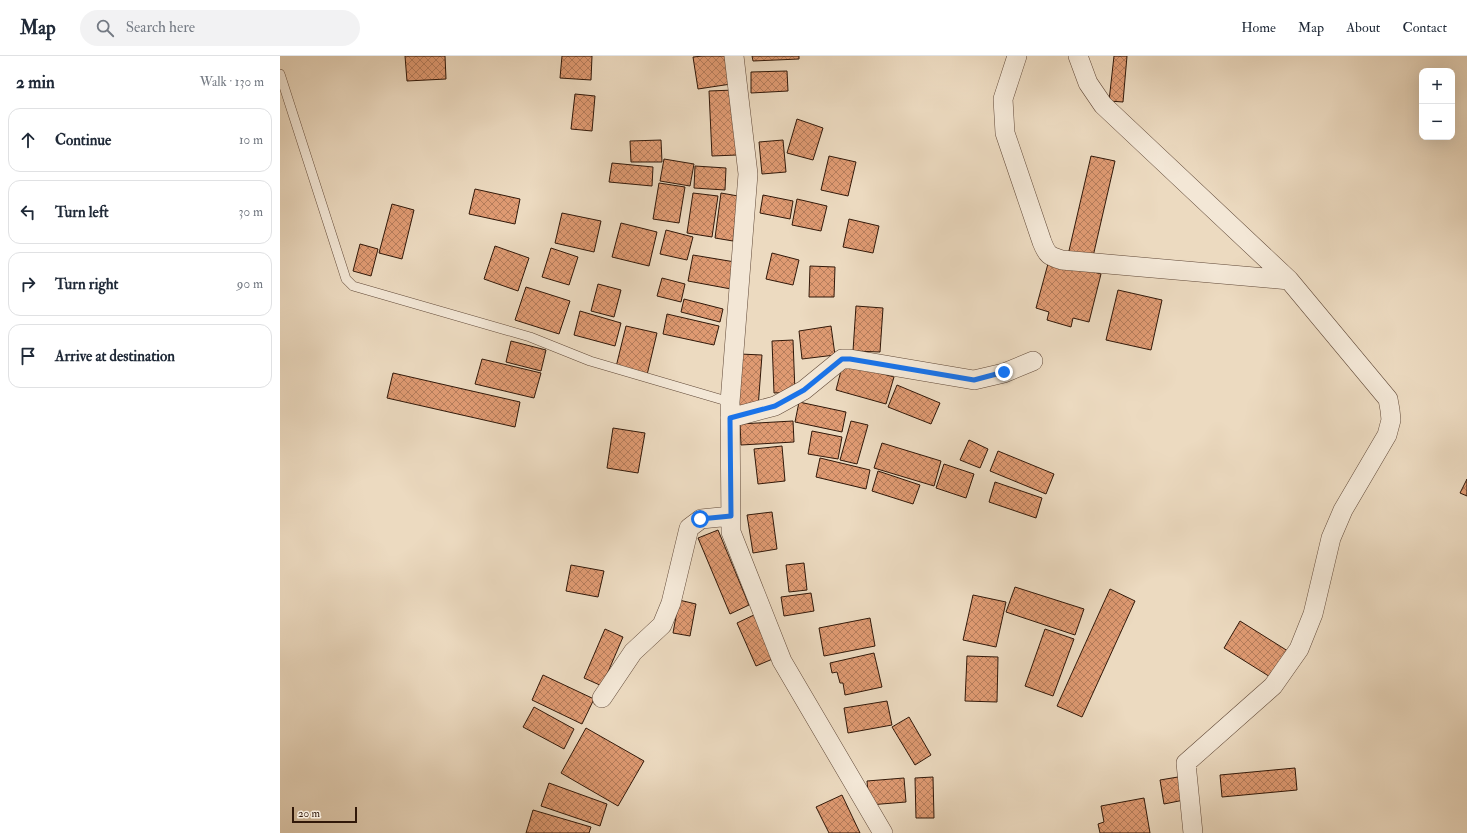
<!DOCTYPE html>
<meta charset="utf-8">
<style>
body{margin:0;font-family:"IM FELL Double Pica",serif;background:#f2f2f3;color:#1f2937}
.controls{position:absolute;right:12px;top:12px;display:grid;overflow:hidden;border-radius:8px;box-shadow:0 4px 16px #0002}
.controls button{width:36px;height:36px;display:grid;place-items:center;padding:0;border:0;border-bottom:1px solid #e0e1e3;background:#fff;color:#1f2937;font:20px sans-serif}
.scale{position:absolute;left:12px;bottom:10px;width:65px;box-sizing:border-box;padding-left:4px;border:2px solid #311809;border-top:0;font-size:11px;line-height:14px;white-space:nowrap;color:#311809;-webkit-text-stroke:3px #f3e7d6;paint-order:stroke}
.stop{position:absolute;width:12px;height:12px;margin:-9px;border:3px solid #1a73e8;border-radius:50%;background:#fff}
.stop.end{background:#1a73e8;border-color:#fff;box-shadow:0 1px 4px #0008}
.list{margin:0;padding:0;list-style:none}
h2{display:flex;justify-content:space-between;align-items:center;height:52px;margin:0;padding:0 16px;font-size:17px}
h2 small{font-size:13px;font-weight:400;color:#747a83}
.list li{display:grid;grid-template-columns:26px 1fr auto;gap:12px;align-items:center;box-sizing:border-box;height:64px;margin:0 8px 8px;padding:0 8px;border:1px solid #e0e1e3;border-radius:12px}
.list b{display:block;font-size:15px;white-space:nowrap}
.list em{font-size:13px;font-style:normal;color:#747a83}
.icon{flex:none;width:22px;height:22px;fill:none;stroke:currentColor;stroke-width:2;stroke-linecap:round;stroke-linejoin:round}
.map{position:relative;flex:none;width:1187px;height:777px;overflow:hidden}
header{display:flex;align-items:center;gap:24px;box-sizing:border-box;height:56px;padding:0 20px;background:#fff;border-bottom:1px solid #e0e1e3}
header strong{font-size:19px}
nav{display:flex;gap:22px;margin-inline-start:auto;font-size:14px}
.search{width:280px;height:36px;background:#f2f2f3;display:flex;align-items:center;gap:10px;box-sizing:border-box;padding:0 14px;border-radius:22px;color:#747a83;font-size:15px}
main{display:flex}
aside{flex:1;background:#fff}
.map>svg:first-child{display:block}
.building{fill:url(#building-cross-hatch);stroke:#311809}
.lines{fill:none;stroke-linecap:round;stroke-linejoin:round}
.lane-casing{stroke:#604837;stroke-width:10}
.street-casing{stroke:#604837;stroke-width:20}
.lane{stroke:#f3e7d6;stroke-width:9}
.street{stroke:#f3e7d6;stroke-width:19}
.route{stroke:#1a73e8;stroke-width:5}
</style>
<header>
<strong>Map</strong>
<div class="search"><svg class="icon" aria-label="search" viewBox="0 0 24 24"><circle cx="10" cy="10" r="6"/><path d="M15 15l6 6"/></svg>Search here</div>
<nav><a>Home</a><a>Map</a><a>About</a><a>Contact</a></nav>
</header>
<main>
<aside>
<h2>2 min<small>Walk · 130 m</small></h2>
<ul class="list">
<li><svg class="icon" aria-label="ahead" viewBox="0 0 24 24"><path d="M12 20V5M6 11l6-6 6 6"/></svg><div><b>Continue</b></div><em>10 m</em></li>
<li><svg class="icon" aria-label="left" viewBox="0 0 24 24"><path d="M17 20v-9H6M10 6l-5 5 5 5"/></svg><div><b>Turn left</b></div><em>30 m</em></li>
<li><svg class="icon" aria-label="right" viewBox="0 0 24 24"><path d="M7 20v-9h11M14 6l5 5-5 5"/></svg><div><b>Turn right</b></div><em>90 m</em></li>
<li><svg class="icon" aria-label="arrive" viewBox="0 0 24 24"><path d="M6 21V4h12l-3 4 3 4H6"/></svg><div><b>Arrive at destination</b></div></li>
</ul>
</aside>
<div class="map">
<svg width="1187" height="777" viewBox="0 0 1187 777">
<defs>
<pattern id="building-cross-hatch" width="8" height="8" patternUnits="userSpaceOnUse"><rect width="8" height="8" fill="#df9a72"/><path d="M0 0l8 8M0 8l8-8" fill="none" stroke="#b57d5c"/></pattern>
</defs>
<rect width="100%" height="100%" fill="#ecdac0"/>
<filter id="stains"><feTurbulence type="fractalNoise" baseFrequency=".005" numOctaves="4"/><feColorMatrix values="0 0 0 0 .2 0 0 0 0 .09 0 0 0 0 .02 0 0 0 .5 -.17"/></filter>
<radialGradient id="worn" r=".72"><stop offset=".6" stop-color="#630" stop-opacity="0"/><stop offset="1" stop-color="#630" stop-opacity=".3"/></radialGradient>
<!-- building -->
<path class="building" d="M 125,0 L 165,0 L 166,23 L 127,25 Z
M 282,0 L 312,0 L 311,24 L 280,22 Z
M 423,0 L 447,0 L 451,28 L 418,33 L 413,1 Z
M 472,0 L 519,0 L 519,3 L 473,5 Z
M 834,0 L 847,0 L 843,46 L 829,45 Z
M 507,15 L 508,35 L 471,37 L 471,16 Z
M 454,34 L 457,99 L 432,100 L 429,35 Z
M 295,38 L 315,40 L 312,75 L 291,73 Z
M 517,63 L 543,72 L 533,104 L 507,97 Z
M 381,84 L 382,106 L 351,106 L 350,85 Z
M 503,84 L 506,116 L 482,118 L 479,86 Z
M 549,100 L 576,106 L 568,140 L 541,134 Z
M 811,100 L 835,105 L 812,205 L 788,199 Z
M 384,103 L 414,108 L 410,130 L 380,125 Z
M 332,107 L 373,111 L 372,130 L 329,126 Z
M 415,110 L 446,112 L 445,134 L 414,132 Z
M 379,127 L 405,131 L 399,167 L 373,163 Z
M 195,133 L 240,143 L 235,168 L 189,158 Z
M 413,137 L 438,140 L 432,181 L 407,177 Z
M 441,137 L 458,140 L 453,185 L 435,182 Z
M 483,139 L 513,145 L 510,163 L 480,157 Z
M 517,143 L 547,150 L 541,175 L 512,169 Z
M 112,148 L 134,154 L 122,203 L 99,197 Z
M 282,157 L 321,165 L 314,196 L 275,187 Z
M 569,163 L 599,170 L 593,197 L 563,191 Z
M 341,167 L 377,176 L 369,210 L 332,201 Z
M 386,174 L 413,181 L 407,204 L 380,198 Z
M 80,188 L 98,193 L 91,220 L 73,215 Z
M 215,190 L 249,202 L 238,235 L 204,223 Z
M 271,192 L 298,201 L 289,229 L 262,221 Z
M 492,197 L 519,204 L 513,229 L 486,223 Z
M 413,199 L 455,206 L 451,233 L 408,225 Z
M 769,204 L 821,218 L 809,266 L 793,262 L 791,271 L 767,264 L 769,256 L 756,252 Z
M 530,210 L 555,211 L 554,241 L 529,241 Z
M 382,222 L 405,228 L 401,246 L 377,240 Z
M 318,228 L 341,234 L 334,261 L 311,255 Z
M 246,231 L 290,245 L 279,278 L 235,264 Z
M 838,234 L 882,244 L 871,294 L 826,284 Z
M 404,243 L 443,253 L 440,266 L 401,256 Z
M 576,250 L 603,252 L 600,296 L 573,295 Z
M 300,255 L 341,267 L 335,290 L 294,279 Z
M 387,258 L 439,270 L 434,289 L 383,278 Z
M 346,270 L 377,277 L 367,319 L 336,311 Z
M 551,270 L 555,299 L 522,303 L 519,275 Z
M 513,284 L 515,336 L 494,337 L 492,285 Z
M 231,285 L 266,294 L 261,315 L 226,306 Z
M 460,298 L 482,299 L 478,352 L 456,350 Z
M 202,303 L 261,317 L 254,342 L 195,328 Z
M 563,307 L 614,321 L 606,348 L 556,334 Z
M 113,317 L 240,346 L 235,371 L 107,342 Z
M 617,329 L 660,347 L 651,368 L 608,351 Z
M 519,346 L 566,356 L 562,376 L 515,366 Z
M 513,365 L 514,386 L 461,389 L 460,368 Z
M 571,365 L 588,369 L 577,408 L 560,404 Z
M 333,372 L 365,377 L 358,417 L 327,412 Z
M 532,375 L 562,381 L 558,403 L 528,398 Z
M 689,384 L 708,393 L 700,412 L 680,404 Z
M 602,387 L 661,405 L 654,430 L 594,412 Z
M 502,390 L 505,425 L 478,428 L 474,393 Z
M 718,395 L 774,418 L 766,438 L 710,415 Z
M 540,402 L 590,414 L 586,433 L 536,421 Z
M 664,408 L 694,418 L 686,442 L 656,432 Z
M 598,415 L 640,429 L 633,448 L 592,435 Z
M 1187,423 L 1187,440 L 1180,437 Z
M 715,426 L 762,442 L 756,462 L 709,446 Z
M 492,456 L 497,493 L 473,497 L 467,459 Z
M 438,474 L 469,549 L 450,558 L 418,482 Z
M 524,507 L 527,534 L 509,536 L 506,509 Z
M 291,509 L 324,515 L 318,541 L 286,535 Z
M 735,531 L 804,553 L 795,579 L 726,556 Z
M 830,533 L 855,545 L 802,661 L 777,650 Z
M 531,537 L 534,555 L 504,560 L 501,541 Z
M 693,539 L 726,546 L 716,591 L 683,584 Z
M 399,544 L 416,548 L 410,580 L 393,577 Z
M 476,558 L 495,602 L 476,610 L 457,567 Z
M 590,562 L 595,590 L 544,600 L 539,572 Z
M 960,565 L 1011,597 L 995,624 L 944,592 Z
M 325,573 L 343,581 L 322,630 L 304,622 Z
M 765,573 L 794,583 L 773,640 L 745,630 Z
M 594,597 L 602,631 L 565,639 L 563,627 L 560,627 L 557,616 L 552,617 L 550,607 Z
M 687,600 L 718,601 L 717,646 L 685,645 Z
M 263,619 L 314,643 L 302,668 L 252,644 Z
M 607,645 L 612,669 L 568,677 L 564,652 Z
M 254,651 L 294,673 L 284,693 L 243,671 Z
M 629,661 L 651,699 L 635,709 L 612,671 Z
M 306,672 L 364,705 L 338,750 L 281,717 Z
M 1015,712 L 1017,734 L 942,741 L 940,719 Z
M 904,720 L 909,743 L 884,748 L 880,724 Z
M 653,721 L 654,762 L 636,762 L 635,722 Z
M 624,722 L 626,746 L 589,749 L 587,725 Z
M 269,727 L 327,748 L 320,770 L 261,750 Z
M 562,739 L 580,777 L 549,777 L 536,751 Z
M 864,742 L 870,777 L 820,777 L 818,768 L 824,766 L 821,750 Z
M 253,754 L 311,771 L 309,777 L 246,777 Z"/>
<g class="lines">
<defs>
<path id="lane" d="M 0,18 L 66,223 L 73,230 L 250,281 L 310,305 L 450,346"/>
<path id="street" d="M 454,0 L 468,118 L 450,346 L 451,476 L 502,605 L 603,777
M 737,0 L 723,43 L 725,77 L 762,186 C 767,199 769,200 782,204 L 1009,224
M 798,0 L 808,27 L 823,49 L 1009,224 L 1108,343 L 1110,354 L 1111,364 L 1107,379 L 1063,454 L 1051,482 L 1033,558 L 1019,593 L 993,630 L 906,707 L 913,777
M 450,362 L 495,350 L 524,334 L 562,303 L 570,303 L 694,324 L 724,317 L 753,305
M 322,642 L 353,596 L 382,569 L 391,547 L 409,472 L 421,463 L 451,460"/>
</defs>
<!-- lane casing -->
<use href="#lane" class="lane-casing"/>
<!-- street casing -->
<use href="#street" class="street-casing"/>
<!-- lane -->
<use href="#lane" class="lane"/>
<!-- street -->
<use href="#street" class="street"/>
</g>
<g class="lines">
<!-- route -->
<path class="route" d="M 420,463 L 451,460 L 450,362 L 495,350 L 524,334 L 562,303 L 570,303 L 694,324 L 724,316"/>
</g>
<rect width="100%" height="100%" filter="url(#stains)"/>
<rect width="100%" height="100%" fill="url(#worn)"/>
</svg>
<div class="controls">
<button>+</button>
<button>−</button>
</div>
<div class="scale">20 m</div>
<div class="stop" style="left:420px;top:463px"></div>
<div class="stop end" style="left:724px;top:316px"></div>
</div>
</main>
